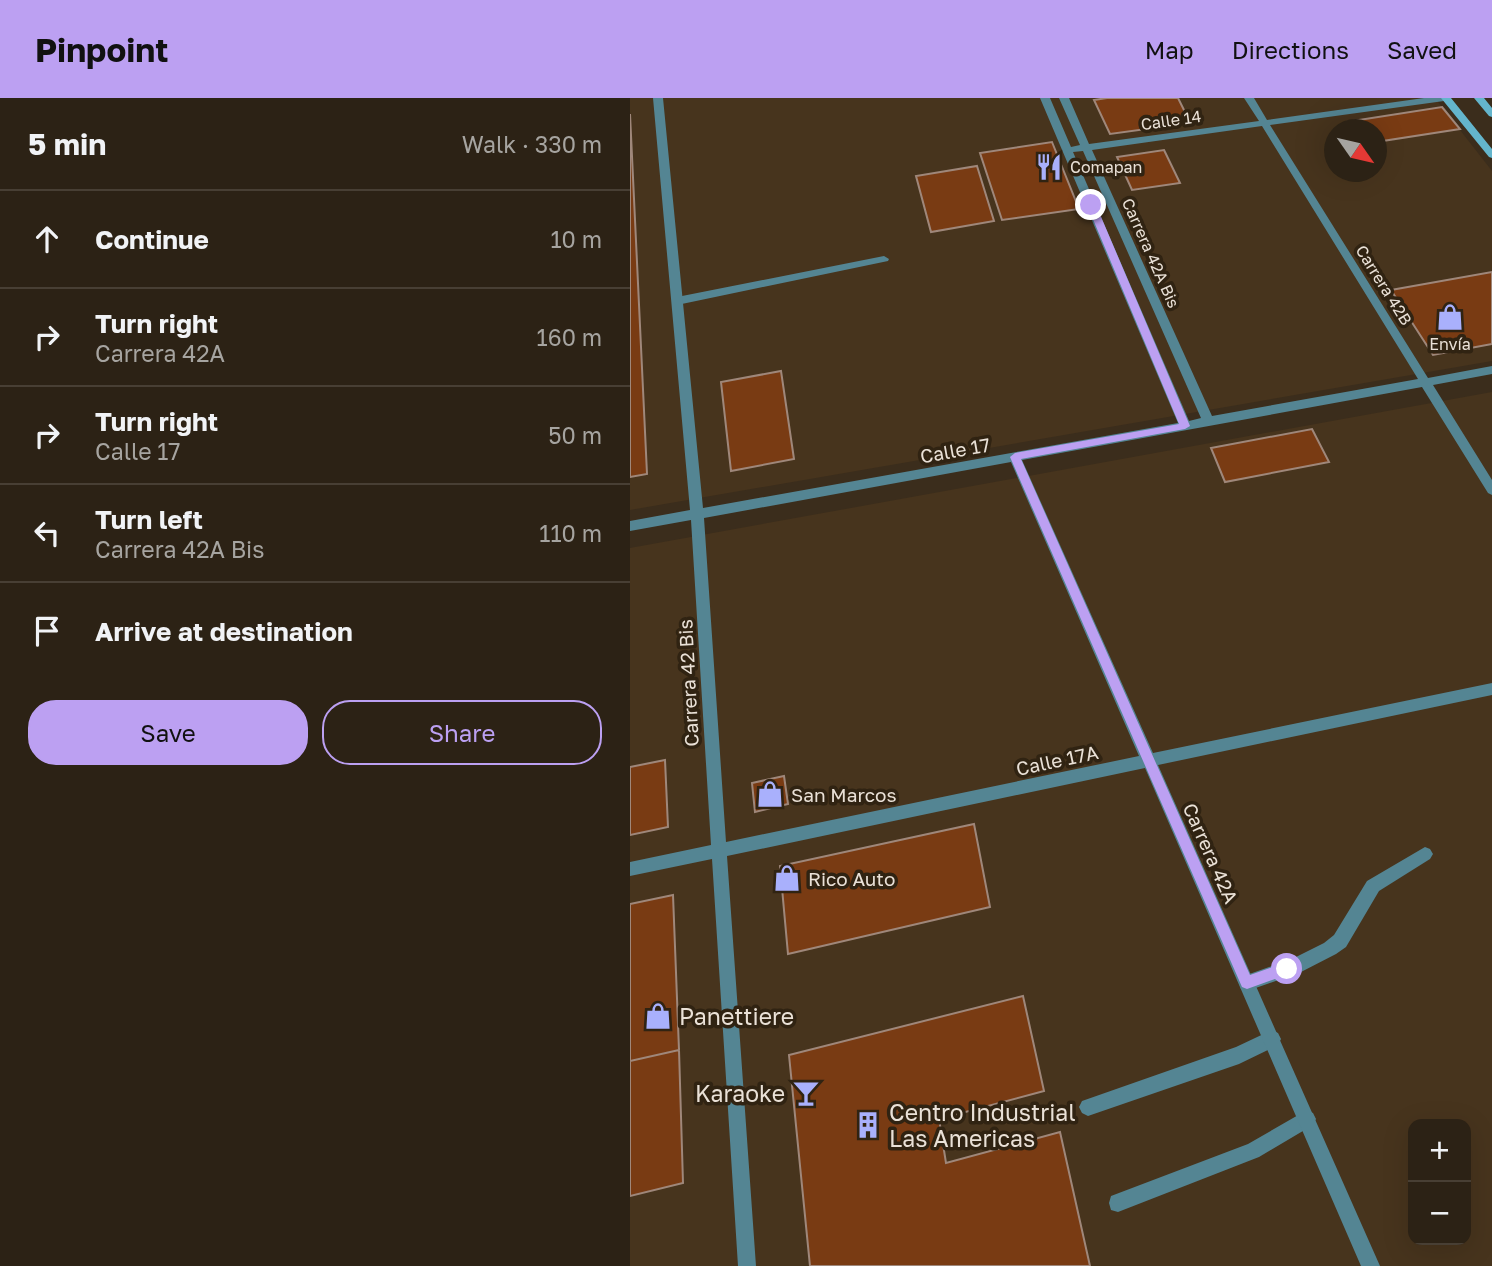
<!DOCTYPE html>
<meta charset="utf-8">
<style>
body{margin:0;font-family:"Golos Text",sans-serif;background:#382f22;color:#f1f3f6}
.controls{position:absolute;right:21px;bottom:21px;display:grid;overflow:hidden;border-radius:14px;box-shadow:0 7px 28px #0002}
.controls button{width:63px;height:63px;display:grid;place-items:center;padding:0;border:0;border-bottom:2px solid #483f34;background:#2c2215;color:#f1f3f6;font:35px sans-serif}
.compass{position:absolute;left:694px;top:21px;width:63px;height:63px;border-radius:50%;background:#2c2215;box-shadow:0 7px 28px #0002;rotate:124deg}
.stop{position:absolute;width:21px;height:21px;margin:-16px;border:5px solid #bca0f2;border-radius:50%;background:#fff}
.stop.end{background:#bca0f2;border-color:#fff;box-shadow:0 2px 7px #0008}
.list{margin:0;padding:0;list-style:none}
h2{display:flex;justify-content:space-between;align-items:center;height:91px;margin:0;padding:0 28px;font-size:30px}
h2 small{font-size:23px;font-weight:400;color:#a6a4a0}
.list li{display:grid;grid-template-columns:46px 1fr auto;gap:21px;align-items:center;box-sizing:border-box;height:98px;padding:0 28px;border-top:2px solid #483f34}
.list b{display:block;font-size:26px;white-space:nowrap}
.list p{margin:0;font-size:23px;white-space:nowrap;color:#a6a4a0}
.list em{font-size:23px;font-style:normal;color:#a6a4a0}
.actions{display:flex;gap:14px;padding:21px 28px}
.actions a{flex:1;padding:16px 0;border:2px solid #bca0f2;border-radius:28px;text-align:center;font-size:24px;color:#bca0f2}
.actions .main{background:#bca0f2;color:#111}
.icon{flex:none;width:38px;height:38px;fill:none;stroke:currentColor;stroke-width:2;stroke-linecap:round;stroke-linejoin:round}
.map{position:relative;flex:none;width:862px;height:1168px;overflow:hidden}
header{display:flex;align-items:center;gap:42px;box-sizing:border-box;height:98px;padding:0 35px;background:#bca0f2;color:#111}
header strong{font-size:33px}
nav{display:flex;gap:38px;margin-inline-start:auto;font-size:24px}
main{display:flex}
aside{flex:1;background:#2c2215}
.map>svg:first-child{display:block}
.built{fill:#47341d;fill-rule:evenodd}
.building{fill:#793b13;stroke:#9f877a;stroke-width:2}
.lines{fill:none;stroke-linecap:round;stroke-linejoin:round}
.lane{fill:#548593;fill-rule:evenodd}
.street{fill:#548593;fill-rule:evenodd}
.secondary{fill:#64b5cc;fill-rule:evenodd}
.route{fill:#bca0f2}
.labels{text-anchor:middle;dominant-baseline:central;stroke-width:7;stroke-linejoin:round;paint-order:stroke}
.far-street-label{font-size:16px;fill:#eae1d7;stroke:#302312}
.far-poi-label{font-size:16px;fill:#eae1d7;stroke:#302312;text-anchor:start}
.street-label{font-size:19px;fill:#eae1d7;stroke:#302312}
.poi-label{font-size:19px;fill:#eae1d7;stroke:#302312;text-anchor:start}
.near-poi-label{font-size:23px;fill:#eae1d7;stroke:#302312;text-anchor:start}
</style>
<header>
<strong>Pinpoint</strong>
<nav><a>Map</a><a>Directions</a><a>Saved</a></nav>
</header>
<main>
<aside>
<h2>5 min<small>Walk · 330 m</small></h2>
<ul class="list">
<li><svg class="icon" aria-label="ahead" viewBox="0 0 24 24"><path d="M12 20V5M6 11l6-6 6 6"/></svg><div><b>Continue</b></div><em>10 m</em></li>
<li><svg class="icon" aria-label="right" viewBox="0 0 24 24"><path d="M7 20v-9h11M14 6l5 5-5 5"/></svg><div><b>Turn right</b><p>Carrera 42A</p></div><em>160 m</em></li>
<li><svg class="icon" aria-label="right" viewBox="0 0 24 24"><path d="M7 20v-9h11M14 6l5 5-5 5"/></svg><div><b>Turn right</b><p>Calle 17</p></div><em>50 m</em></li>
<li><svg class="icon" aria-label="left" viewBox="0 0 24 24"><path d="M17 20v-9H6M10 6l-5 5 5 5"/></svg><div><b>Turn left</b><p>Carrera 42A Bis</p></div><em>110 m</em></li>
<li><svg class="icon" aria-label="arrive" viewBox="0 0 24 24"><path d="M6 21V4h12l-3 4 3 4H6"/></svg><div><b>Arrive at destination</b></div></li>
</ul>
<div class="actions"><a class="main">Save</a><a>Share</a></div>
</aside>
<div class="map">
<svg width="862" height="1168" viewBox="0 0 862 1168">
<rect width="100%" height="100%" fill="#3b2d1c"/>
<!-- built -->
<path class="built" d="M 0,0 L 805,0 L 862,73 L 862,263 L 0,412 ZM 704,32 L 746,32 L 746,74 L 704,74 Z
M 862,294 L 862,1168 L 0,1168 L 0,450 ZM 783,1026 L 836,1026 L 836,1142 L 783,1142 Z"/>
<!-- building -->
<path class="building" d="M 477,0 L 548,0 L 557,18 L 542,20 L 546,27 L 480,36 L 464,2 Z
M 812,9 L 830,31 L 746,44 L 746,32 L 721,32 L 716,24 Z
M 0,16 L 17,376 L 0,379 Z
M 422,44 L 449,111 L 372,122 L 350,55 Z
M 534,52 L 550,85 L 502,92 L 487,59 Z
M 347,68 L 364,123 L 301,134 L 286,78 Z
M 862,174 L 862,246 L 803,257 L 761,192 Z
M 151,273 L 164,361 L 101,373 L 91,284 Z
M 682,331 L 699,364 L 595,384 L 581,350 Z
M 35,662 L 38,729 L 0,737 L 0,669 Z
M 154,678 L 158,706 L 125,714 L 122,685 Z
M 344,726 L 360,809 L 158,856 L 150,768 Z
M 43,797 L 49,952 L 0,963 L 0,806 Z
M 393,898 L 414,993 L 309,1021 L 316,1065 L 430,1034 L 460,1168 L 180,1168 L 159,957 Z
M 49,952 L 53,1085 L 0,1098 L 0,963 Z"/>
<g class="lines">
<!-- lane -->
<path class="lane" d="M 254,158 L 259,161 L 258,163 L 47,207 L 42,203 L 47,199 Z
M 795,749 L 800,751 L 803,756 L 800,761 L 749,793 L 716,849 L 706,856 L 671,874 L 617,893 L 611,891 L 609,885 L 611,879 L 664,860 L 694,845 L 704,837 L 737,783 Z
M 642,932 L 648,935 L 651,941 L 648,947 L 609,966 L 458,1018 L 452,1015 L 449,1009 L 452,1003 L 606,949 Z
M 677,1012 L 683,1015 L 686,1021 L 683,1027 L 629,1059 L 488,1114 L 481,1112 L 479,1105 L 481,1098 L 618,1046 Z"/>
<!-- street -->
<path class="street" d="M 23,0 L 33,0 L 73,410 L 548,325 L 410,0 L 420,0 L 441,49 L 450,47 L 429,0 L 439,0 L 459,46 L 629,23 L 614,0 L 624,0 L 637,22 L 794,0 L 819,0 L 814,3 L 640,27 L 798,280 L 862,268 L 862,276 L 803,287 L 862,382 L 862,397 L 858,395 L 792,289 L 392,362 L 523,655 L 862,585 L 862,597 L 528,667 L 750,1168 L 731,1168 L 515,670 L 97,758 L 126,1168 L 108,1168 L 82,761 L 0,778 L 0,764 L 81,747 L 61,422 L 0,433 L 0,423 L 60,412 ZM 632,28 L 788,281 L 582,318 L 462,52 ZM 453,53 L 571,320 L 559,323 L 443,54 ZM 381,364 L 509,658 L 96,744 L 74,420 Z"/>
<!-- secondary -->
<path class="secondary" d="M 811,0 L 821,0 L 862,51 L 862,60 L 859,59 Z
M 844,0 L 854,0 L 862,10 L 862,19 L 859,18 Z"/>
</g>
<!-- route -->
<path class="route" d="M 461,104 L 466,107 L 560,328 L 555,331 L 391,361 L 620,877 L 657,864 L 662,866 L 662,875 L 617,891 L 612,889 L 380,359 L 385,355 L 549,326 L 457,107 Z"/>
<!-- icons -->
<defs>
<symbol id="restaurant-bare" viewBox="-9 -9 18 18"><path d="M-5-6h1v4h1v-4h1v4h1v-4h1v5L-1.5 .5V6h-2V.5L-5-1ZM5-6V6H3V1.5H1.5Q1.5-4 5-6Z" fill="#a9b0fc" stroke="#302312" stroke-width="2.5" paint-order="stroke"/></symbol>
<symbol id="shop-bare" viewBox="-9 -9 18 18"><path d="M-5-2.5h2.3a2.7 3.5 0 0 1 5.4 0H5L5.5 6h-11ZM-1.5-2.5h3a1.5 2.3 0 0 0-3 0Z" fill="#a9b0fc" stroke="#302312" stroke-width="2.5" paint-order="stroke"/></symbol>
<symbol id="bar-bare" viewBox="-9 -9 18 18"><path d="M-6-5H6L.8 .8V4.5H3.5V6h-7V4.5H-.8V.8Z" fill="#a9b0fc" stroke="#302312" stroke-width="2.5" paint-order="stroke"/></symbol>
<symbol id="building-bare" viewBox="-9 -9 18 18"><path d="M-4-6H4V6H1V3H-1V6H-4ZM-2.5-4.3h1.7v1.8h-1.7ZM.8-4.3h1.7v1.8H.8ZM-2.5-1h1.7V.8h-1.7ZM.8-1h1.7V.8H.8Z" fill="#a9b0fc" stroke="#302312" stroke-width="2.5" paint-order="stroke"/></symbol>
</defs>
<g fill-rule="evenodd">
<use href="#restaurant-bare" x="400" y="50" width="38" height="38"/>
<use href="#shop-bare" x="801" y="200" width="38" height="38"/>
<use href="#shop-bare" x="121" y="677" width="38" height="38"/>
<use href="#shop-bare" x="138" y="761" width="38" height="38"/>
<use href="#shop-bare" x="9" y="899" width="38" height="38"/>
<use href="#bar-bare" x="157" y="976" width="38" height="38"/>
<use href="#building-bare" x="219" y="1008" width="38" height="38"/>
</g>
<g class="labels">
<!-- far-street labels -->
<g class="far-street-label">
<text transform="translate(541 22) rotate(-8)">Calle 14</text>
<text transform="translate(521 155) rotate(66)">Carrera 42A Bis</text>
<text transform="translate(754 187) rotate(58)">Carrera 42B</text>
</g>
<!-- far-poi labels -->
<g class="far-poi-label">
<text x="440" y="69">Comapan</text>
<text x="820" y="246" text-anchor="middle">Envía</text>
</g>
<!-- street labels -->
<g class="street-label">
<text transform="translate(325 352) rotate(-10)">Calle 17</text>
<text transform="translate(58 585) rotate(-93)">Carrera 42 Bis</text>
<text transform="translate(427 662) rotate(-12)">Calle 17A</text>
<text transform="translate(581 755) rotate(66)">Carrera 42A</text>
</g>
<!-- poi labels -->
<g class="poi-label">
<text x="161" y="696">San Marcos</text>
<text x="178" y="780">Rico Auto</text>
</g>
<!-- near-poi labels -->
<g class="near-poi-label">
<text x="49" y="918">Panettiere</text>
<text x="155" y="995" text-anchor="end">Karaoke</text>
<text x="259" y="1014">Centro Industrial<tspan x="259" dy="26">Las Americas</tspan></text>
</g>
</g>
</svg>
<div class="controls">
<button>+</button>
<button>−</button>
</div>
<svg class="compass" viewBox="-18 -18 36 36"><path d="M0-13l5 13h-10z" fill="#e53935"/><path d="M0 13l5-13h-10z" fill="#a6a4a0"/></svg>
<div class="stop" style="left:657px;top:871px"></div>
<div class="stop end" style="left:461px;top:107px"></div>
</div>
</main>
